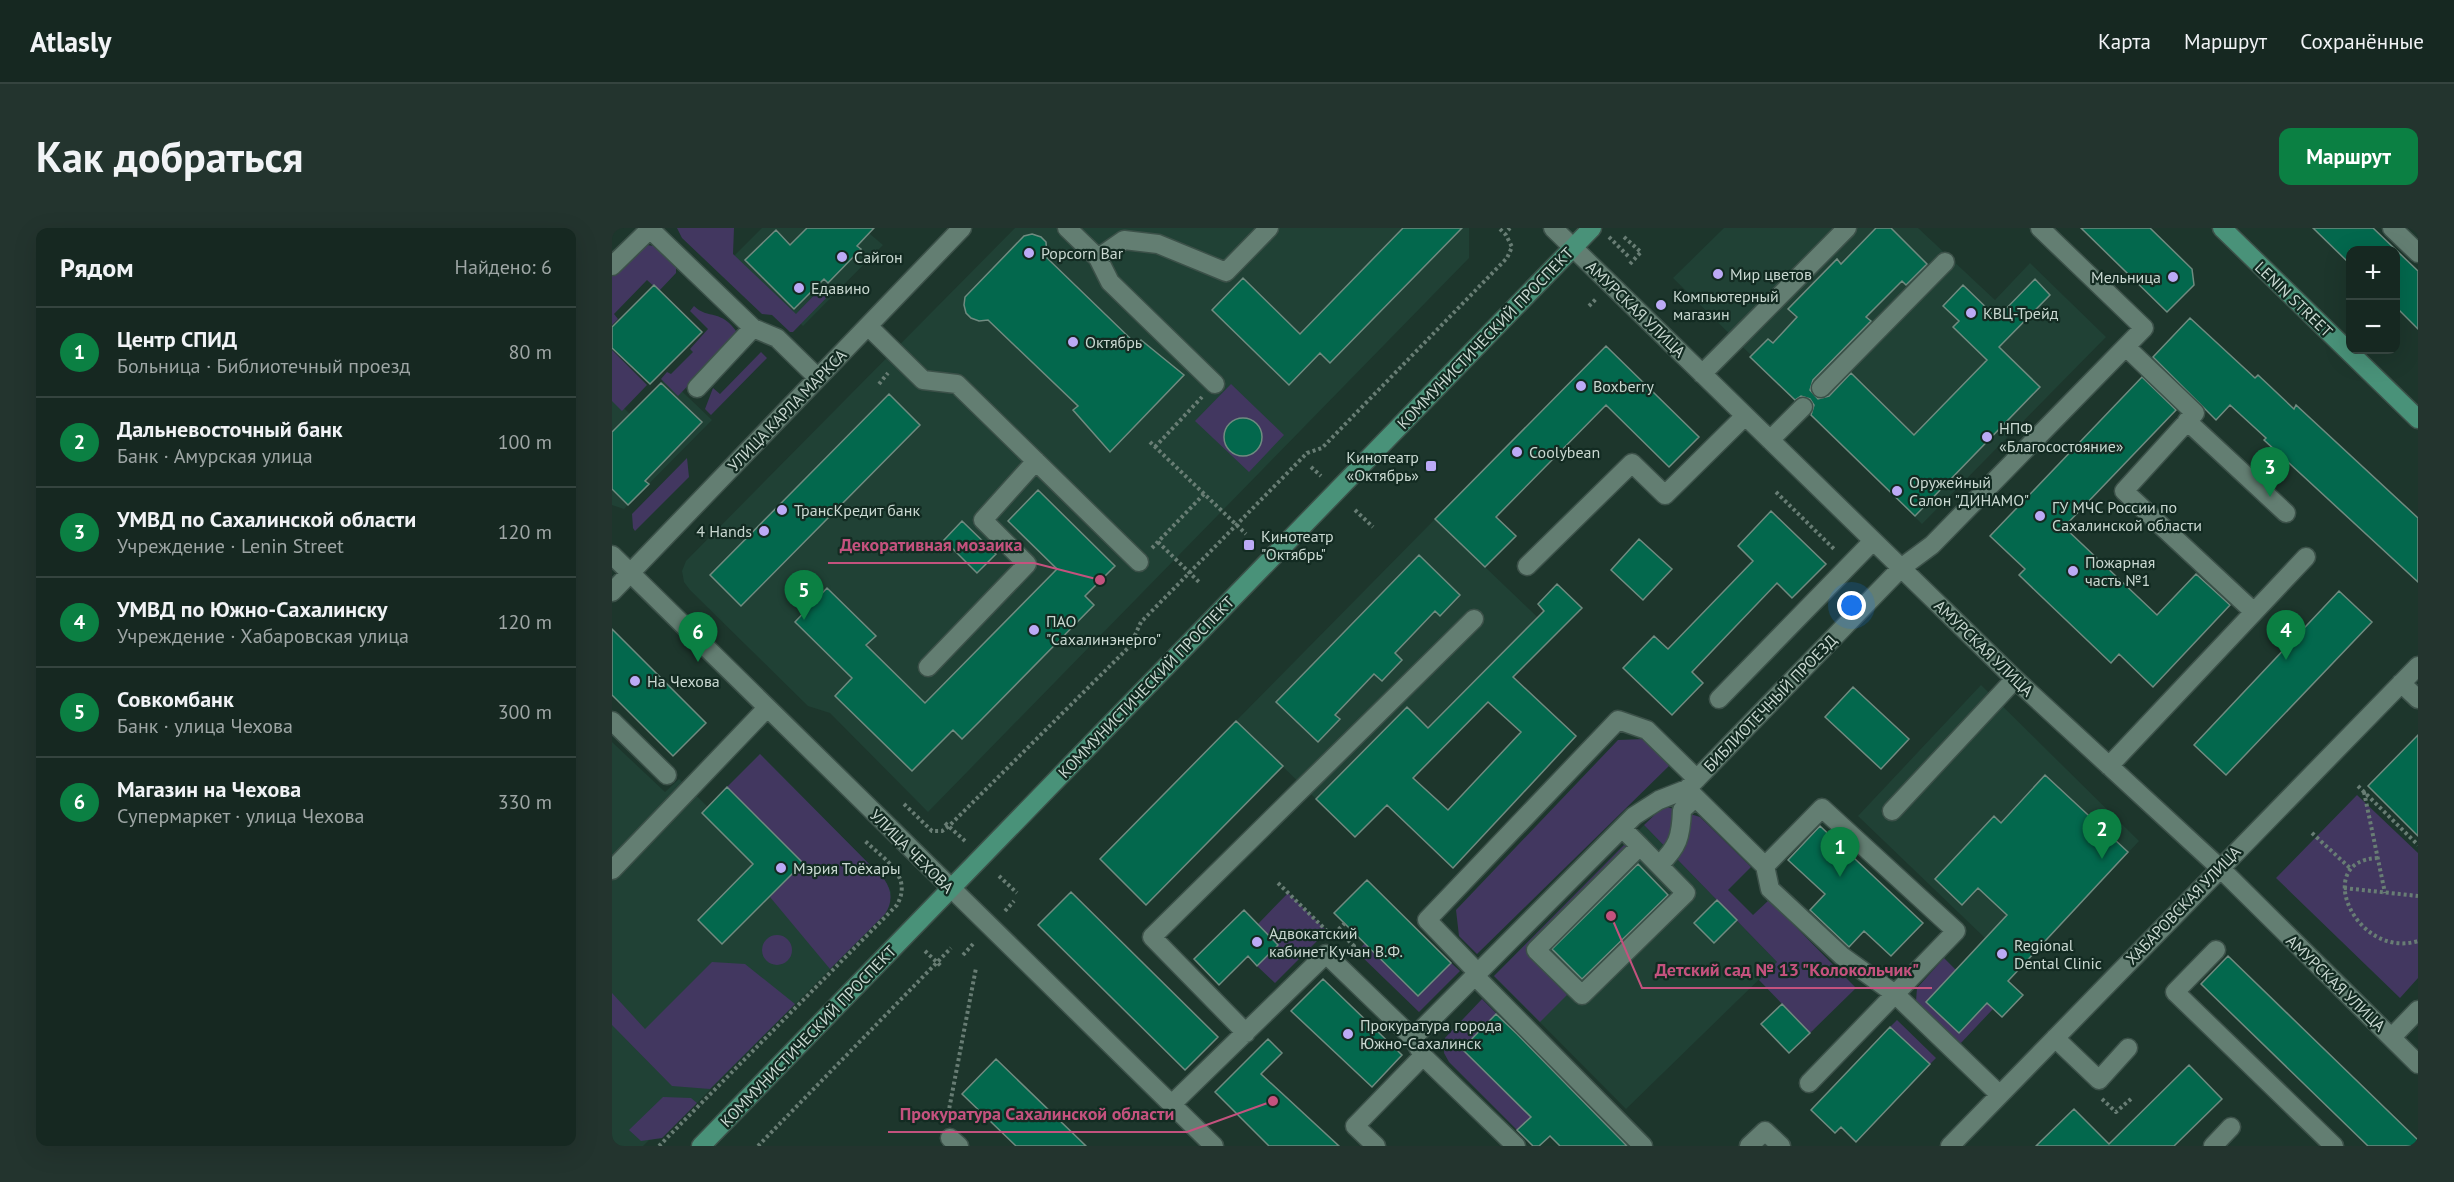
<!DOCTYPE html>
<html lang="ru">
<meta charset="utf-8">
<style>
body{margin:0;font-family:"PT Sans",sans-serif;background:#23342e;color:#f1f3f6}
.controls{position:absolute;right:18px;top:18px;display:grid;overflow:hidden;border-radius:12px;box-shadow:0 6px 24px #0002}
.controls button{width:54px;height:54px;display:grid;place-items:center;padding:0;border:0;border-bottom:2px solid #35443f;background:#162821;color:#f1f3f6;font:30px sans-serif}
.you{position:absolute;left:1240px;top:378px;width:21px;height:21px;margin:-15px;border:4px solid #fff;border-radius:50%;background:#1a73e8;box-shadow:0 0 0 9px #1a73e833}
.badge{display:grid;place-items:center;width:39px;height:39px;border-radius:50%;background:#0b8043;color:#fff;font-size:20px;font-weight:700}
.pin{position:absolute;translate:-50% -50px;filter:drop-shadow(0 2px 3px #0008)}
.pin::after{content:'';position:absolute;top:32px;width:21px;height:18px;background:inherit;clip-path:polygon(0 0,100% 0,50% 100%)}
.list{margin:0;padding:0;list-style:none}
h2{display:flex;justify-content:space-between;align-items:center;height:78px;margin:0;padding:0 24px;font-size:26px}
h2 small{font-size:20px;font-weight:400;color:#9ea6a5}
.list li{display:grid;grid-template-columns:39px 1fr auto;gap:18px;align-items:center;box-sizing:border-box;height:90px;padding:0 24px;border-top:2px solid #35443f}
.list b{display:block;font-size:22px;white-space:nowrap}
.list p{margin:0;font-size:20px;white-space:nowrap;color:#9ea6a5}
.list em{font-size:20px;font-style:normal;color:#9ea6a5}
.map{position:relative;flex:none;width:1806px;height:918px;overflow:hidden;border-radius:12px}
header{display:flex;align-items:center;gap:36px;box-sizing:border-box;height:84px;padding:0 30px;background:#162821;border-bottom:2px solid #35443f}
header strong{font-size:28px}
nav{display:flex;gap:33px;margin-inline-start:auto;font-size:21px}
.intro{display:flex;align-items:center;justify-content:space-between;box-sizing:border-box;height:144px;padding:0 36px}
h1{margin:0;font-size:42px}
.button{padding:15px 27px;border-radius:12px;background:#0b8043;color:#fff;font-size:21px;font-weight:700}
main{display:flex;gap:36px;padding:0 36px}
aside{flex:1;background:#162821;border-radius:12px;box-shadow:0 6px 24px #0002}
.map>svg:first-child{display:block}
.built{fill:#204135}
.green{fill:#423760}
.building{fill:#03684d;stroke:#708b80;stroke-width:1.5;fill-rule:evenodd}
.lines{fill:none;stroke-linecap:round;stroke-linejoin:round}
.minor-casing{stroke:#3c5149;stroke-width:21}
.major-casing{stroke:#3c5149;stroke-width:21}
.path{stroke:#687d74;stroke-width:4;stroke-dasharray:3 3;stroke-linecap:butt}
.minor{stroke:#637e72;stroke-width:18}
.major{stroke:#499279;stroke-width:18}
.poi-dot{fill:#bcaaf6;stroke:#132b22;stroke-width:2}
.labels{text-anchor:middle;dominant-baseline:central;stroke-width:4.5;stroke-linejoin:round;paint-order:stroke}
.poi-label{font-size:16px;fill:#c9d8d1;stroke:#132b22;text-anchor:start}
.street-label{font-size:16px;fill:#c9d8d1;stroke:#132b22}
.leader{fill:none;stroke:#c4527e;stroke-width:2}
.callout-dot{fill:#c4527e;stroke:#132b22;stroke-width:2}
.callout-label{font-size:18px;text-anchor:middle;font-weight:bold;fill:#c4527e;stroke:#132b22;stroke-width:4.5;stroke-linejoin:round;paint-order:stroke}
</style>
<header>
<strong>Atlasly</strong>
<nav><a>Карта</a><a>Маршрут</a><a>Сохранённые</a></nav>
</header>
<div class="intro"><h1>Как добраться</h1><a class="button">Маршрут</a></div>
<main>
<aside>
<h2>Рядом<small>Найдено: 6</small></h2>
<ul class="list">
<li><span class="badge">1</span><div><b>Центр СПИД</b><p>Больница · Библиотечный проезд</p></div><em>80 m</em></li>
<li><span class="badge">2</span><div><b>Дальневосточный банк</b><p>Банк · Амурская улица</p></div><em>100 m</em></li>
<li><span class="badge">3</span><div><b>УМВД по Сахалинской области</b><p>Учреждение · Lenin Street</p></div><em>120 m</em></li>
<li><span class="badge">4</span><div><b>УМВД по Южно-Сахалинску</b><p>Учреждение · Хабаровская улица</p></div><em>120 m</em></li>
<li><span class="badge">5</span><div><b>Совкомбанк</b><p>Банк · улица Чехова</p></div><em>300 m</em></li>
<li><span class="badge">6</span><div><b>Магазин на Чехова</b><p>Супермаркет · улица Чехова</p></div><em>330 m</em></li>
</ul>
</aside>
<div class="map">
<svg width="1806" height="918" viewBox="0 0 1806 918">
<rect width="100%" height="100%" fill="#1d362c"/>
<!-- built -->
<path class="built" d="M 150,0 L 251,0 L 271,17 L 191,98 L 121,29 Z
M 403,0 L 857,0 L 857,30 L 316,584 L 218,485 L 196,478 L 78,362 L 72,354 L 70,343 L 74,333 Z
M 1112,0 L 1306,0 L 1383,72 L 1418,35 L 1494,109 L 1310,296 L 1061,50 Z
M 55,149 L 100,192 L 12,281 L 0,277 L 0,169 L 18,186 Z
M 823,291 L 944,407 L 743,609 L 624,493 Z
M 1369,457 L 1527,613 L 1453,693 L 1419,661 L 1373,710 L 1246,588 Z
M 0,514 L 53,564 L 67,551 L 96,579 L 148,526 L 272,651 L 279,664 L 277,679 L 273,686 L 50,910 L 37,912 L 31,918 L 0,918 Z
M 1032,597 L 1165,734 L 1014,881 L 882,748 Z"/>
<!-- green -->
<path class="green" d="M 65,0 L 122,0 L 121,26 L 184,86 L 214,55 L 221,63 L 181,104 L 178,104 L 160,87 L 150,86 L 70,10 Z
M 30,16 L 41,18 L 64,38 L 64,45 L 47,63 L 35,52 L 2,86 L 6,91 L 0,97 L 0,48 Z
M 82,78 C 96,92 110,80 126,106 L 66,168 L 49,151 L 55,144 L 59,146 L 81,124 L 78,121 L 96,101 L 78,83 Z
M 0,122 L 35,157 L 10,183 L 0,173 Z
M 149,124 L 155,130 L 99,187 L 93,181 L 101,160 L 108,166 Z
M 619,156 L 672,207 L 637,244 L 583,193 Z
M 75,230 L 77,249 L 23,303 L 21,300 L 20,286 Z
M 1033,511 L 1059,536 L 865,726 L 847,708 L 844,682 L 1006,512 Z
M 148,526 L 272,651 C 280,662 281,674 273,686 L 218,741 L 158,669 L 191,635 L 115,559 Z
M 1745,567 L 1806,625 L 1806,750 L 1788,770 L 1664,650 Z
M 1052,578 L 1088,589 L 1139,639 L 1116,662 L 1141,687 L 1157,672 L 1244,760 L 1198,805 L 1147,752 L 1165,734 L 1032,597 Z
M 1012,617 L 1017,621 L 914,724 L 955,767 L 928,794 L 882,748 Z
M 676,665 L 715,703 L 663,755 L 645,738 L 665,717 L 646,696 Z
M150 722a15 15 0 1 1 30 0a15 15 0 1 1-30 0Z
M 753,715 L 806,767 L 839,735 L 848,743 L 807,784 L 745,724 Z
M 1332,730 L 1344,742 L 1314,774 L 1347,805 L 1375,775 L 1381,781 L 1348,816 L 1304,773 L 1305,760 Z
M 100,734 L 133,736 L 183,776 L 98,861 L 60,858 L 0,797 L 0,765 L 33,801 Z
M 870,771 L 885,786 L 851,821 L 919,889 L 905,902 L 837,834 L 832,825 L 833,810 Z
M 1285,792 L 1324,830 L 1318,836 L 1278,799 Z
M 51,869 L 79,870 L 85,875 L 50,910 L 29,913 L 17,902 Z"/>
<!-- building -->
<path class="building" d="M 195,0 L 262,0 L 245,18 L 249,21 L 216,55 L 212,51 L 182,81 L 133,32 L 164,2 L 178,17 Z
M 791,0 L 850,0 L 718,135 L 708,125 L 677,157 L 600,82 L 631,50 L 688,106 Z
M 1264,0 L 1279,0 L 1315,36 L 1294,57 L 1290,53 L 1254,89 L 1259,93 L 1201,152 L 1198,162 L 1206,171 L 1217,168 L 1239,145 L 1302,207 L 1375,132 L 1341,99 L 1347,93 L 1331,78 L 1351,57 L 1385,90 L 1423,51 L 1438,67 L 1387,119 L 1428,159 L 1303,288 L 1199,187 L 1202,177 L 1198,171 L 1189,168 L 1183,172 L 1138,129 L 1156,111 L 1161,115 L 1185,89 L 1176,81 L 1225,31 L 1229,36 Z
M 1469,0 L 1538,0 L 1580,41 L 1582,57 L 1555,84 Z
M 1701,0 L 1761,0 L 1806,43 L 1806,101 L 1784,79 L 1784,22 L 1738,22 L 1738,36 Z
M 420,6 L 429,9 L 434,14 L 435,30 L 525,117 L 529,112 L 572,147 L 498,224 L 461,182 L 466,178 L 376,92 L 367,93 L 359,90 L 354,85 L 352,77 L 353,69 L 412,8 Z
M 42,57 L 90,104 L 38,156 L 0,120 L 0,99 Z
M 1578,90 L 1643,150 L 1646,147 L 1682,181 L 1684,177 L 1806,290 L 1806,354 L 1652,212 L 1654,210 L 1618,177 L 1604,192 L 1541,129 Z
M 994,118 L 1087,209 L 1057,239 L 994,177 L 884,289 L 904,308 L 873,339 L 823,291 Z
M 1530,149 L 1564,182 L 1452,299 L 1545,387 L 1584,346 L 1618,377 L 1541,459 L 1507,426 L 1499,435 L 1407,347 L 1413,341 L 1378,308 Z
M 49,155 L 90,194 L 33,253 L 37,256 L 16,277 L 0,261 L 0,204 Z
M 277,166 L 308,197 L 129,378 L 98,347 Z
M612 209a19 19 0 1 1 38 0a19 19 0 1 1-38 0Z
M 426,262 L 503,338 L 473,368 L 482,377 L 368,493 L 350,511 L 341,502 L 300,543 L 223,468 L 240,450 L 183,394 L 215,360 L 264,408 L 254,417 L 313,475 L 445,341 L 396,293 Z
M 1159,283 L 1214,336 L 1180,370 L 1165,355 L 1080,444 L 1091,455 L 1060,487 L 1011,440 L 1042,408 L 1056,421 L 1141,333 L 1126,318 Z
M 350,293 L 384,326 L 365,345 L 332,312 Z
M 1027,311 L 1060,341 L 1031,372 L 999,342 Z
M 807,327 L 848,367 L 828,388 L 823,383 L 783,425 L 790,432 L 770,453 L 762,446 L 723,487 L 728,491 L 706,514 L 664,474 Z
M 945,356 L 970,380 L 901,449 L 964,508 L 841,640 L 775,577 L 743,609 L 704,571 L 795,479 L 816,500 L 932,383 L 926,376 ZM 876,474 L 909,504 L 836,582 L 801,550 Z
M 1727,363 L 1760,394 L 1614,547 L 1582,517 Z
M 0,401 L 94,495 L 61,528 L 0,467 Z
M 1241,459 L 1297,511 L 1269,541 L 1213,489 Z
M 624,493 L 671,538 L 534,677 L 488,631 Z
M 1806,507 L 1806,608 L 1756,558 Z
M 1433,547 L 1516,624 L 1396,753 L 1411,767 L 1390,789 L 1375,775 L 1347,805 L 1314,774 L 1395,687 L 1366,660 L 1350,677 L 1323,651 L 1382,588 L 1389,595 Z
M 115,559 L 191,635 L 110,716 L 86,692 L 141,636 L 90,585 Z
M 1208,598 L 1311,695 L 1279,728 L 1252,703 L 1237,719 L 1198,682 L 1213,666 L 1176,632 Z
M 1026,636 L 1056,667 L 970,751 L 940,721 Z
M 755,652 L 839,735 L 806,768 L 722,685 Z
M 459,664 L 606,809 L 573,842 L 426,697 Z
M 1105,672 L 1125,692 L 1102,715 L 1082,695 Z
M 632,682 L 666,717 L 645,738 L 636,728 L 607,757 L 582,731 Z
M 1616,728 L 1806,912 L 1806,918 L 1756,918 L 1589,756 Z
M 711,751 L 790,827 L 760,859 L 679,783 Z
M 1170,776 L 1198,805 L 1177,825 L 1149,796 Z
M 884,786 L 905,806 L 1015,918 L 948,918 L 938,908 L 927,918 L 921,918 L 905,902 L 919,889 L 850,821 Z
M 1278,799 L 1318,836 L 1244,914 L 1229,899 L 1223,905 L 1199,882 Z
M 656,811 L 670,825 L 649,846 L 727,918 L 657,918 L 603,864 Z
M 384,831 L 474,918 L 404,918 L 350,866 Z
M 1577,837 L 1610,871 L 1562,918 L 1424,918 L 1462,881 L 1497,916 Z"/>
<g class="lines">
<defs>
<path id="minor" d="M 455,0 L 486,30 L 498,54 L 603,156
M 941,0 L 1403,451 L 1609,641 L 1806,836
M 1780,0 L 1806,25
M 486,30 L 512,12 L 546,16 L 614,44 L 657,0
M 0,38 L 38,1 L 141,100 L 165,110 L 206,150
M 256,98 L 311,152 L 345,156 L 527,334
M 1514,119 L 1583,185 L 1512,263 L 1642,384
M 1090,146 L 1235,0
M 85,160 L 141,100
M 1209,160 L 1333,34
M 1575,193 L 1674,285
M 1158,212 L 1191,179
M 0,327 L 602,918
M 915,338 L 1020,235 L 1053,267 L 1133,188
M 0,364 L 350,0
M 316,439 L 415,336 L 371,292 L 424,233
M 1789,455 L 1806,471
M 1107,471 L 1261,313
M 0,493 L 55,547
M 1497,538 L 1694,329
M 1075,561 L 1153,638 L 1158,661 L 1230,728 L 1283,766 L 1387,866
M 1280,583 L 1403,451
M 1010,600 L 1028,618 L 924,722 L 970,767 L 1074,665 L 1028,618
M 1047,637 C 1066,619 1069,609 1070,582 L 1083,570
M 1153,638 L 1210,580 L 1344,703 L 1197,855
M 0,642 L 155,480
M 1604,722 L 1563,764 L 1722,918
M 866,745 L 815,692 L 1006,492 L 1035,502 L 1085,551
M 863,748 L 1031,918
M 634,805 L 540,709 L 862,391
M 1780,809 L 1806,782
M 801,810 L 1022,588 L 1047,572 L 1075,561 L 1289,340 L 1320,317 L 1532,100 L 1428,0
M 1443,810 L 1487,852 L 1516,820
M 560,876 L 714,726 L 801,810 L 811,828 L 904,918
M 338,910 L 347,918
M 764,918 L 743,898 L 811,828
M 1137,918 L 1153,903 L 1169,918
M 1338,918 L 1806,438
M 1601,918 L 1619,899"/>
<path id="major" d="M 1610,0 L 1806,191
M 89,918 L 980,0"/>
</defs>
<!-- minor casing -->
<use href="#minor" class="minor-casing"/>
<!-- major casing -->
<use href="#major" class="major-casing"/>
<!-- path -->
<path class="path" d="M 896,2 L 898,0
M 997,9 L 1017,29
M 1012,9 L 1029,24 L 1017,37
M 977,78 L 985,70
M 267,156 L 276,145
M 538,214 L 634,306
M 543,219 L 590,169
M 699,239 L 709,248
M 1164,264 L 1223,322
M 743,282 L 761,299
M 546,314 L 587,354
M 540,320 L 592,266
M 1746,558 L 1806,617
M 1752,564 L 1773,665
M 292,576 L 320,603 L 330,603 L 337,598 L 518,418 L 529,394 L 695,225 L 710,220 L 895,30 L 900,19 L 894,7 L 887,0
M 333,595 L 353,613
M 1700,605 L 1739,641
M 1766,630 C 1699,632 1744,732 1806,713
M 387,648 L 405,665
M 666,655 L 718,706
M 1732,660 L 1806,668
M 393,683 L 402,673
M 733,695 L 726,702 L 742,718 L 737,722
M 313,723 L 329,738
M 351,727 L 361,716
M 1490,871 L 1504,884 L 1520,870
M 335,892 L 364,740
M 47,918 L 285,677 C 301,648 273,632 253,613
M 146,918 L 339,720"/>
<!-- minor -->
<use href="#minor" class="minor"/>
<!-- major -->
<use href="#major" class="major"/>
</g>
<!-- markers -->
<g class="poi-dot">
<circle cx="417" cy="25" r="6"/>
<circle cx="230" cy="29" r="6"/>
<circle cx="1106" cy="46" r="6"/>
<circle cx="1561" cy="49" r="6"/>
<circle cx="187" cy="60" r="6"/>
<circle cx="1049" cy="77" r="6"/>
<circle cx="1359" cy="85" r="6"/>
<circle cx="461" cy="114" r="6"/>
<circle cx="969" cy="158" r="6"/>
<circle cx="1375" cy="209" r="6"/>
<circle cx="905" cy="224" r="6"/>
<rect x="813" y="232" width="12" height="12" rx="3"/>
<circle cx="1285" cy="263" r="6"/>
<circle cx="170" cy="282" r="6"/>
<circle cx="1428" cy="288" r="6"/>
<circle cx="152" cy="303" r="6"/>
<rect x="631" y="311" width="12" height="12" rx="3"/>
<circle cx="1461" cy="343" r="6"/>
<circle cx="422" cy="402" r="6"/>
<circle cx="23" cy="453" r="6"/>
<circle cx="169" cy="640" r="6"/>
<circle cx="645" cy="714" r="6"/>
<circle cx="1390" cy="726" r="6"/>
<circle cx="736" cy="806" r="6"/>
</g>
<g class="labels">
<!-- poi labels -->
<g class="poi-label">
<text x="429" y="25">Popcorn Bar</text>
<text x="242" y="29">Сайгон</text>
<text x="1118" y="46">Мир цветов</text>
<text x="1549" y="49" text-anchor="end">Мельница</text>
<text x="199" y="60">Едавино</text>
<text x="1061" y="68">Компьютерный<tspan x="1061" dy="18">магазин</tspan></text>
<text x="1371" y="85">КВЦ-Трейд</text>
<text x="473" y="114">Октябрь</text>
<text x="981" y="158">Boxberry</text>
<text x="1387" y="200">НПФ<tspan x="1387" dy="18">«Благосостояние»</tspan></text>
<text x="917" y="224">Coolybean</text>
<text x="807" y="229" text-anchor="end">Кинотеатр<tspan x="807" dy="18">«Октябрь»</tspan></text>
<text x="1297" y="254">Оружейный<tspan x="1297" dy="18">Салон "ДИНАМО"</tspan></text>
<text x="1440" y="279">ГУ МЧС России по<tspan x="1440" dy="18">Сахалинской области</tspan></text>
<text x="182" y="282">ТрансКредит банк</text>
<text x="140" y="303" text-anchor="end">4 Hands</text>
<text x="649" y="308">Кинотеатр<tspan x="649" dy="18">"Октябрь"</tspan></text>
<text x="1473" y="334">Пожарная<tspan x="1473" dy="18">часть №1</tspan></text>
<text x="434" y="393">ПАО<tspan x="434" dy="18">"Сахалинэнерго"</tspan></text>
<text x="35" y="453">На Чехова</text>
<text x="181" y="640">Мэрия Тоёхары</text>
<text x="657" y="705">Адвокатский<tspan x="657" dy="18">кабинет Кучан В.Ф.</tspan></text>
<text x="1402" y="717">Regional<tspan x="1402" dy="18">Dental Clinic</tspan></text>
<text x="748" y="797">Прокуратура города<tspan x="748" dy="18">Южно-Сахалинск</tspan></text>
</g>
<!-- street labels -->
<g class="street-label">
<text transform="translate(1682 71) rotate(44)">LENIN STREET</text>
<text transform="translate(1024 81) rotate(44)">АМУРСКАЯ УЛИЦА</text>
<text transform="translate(873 110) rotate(-46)">КОММУНИСТИЧЕСКИЙ ПРОСПЕКТ</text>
<text transform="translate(175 182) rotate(-46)">УЛИЦА КАРЛА МАРКСА</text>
<text transform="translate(1372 420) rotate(44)">АМУРСКАЯ УЛИЦА</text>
<text transform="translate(534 459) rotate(-46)">КОММУНИСТИЧЕСКИЙ ПРОСПЕКТ</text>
<text transform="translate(1158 475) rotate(-46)">БИБЛИОТЕЧНЫЙ ПРОЕЗД</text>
<text transform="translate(300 623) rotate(45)">УЛИЦА ЧЕХОВА</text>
<text transform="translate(1571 677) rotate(-46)">ХАБАРОВСКАЯ УЛИЦА</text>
<text transform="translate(1724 755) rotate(44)">АМУРСКАЯ УЛИЦА</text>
<text transform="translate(196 808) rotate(-46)">КОММУНИСТИЧЕСКИЙ ПРОСПЕКТ</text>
</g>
</g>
<!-- callouts -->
<path class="leader" d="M488 352L422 335H216M999 688L1030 760H1320M661 873L575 904H276"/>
<g class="callout-dot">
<circle cx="488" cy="352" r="6"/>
<circle cx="999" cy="688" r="6"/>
<circle cx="661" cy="873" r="6"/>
</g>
<g class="callout-label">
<text x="319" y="323">Декоративная мозаика</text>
<text x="1175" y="748">Детский сад № 13 "Колокольчик"</text>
<text x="425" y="892">Прокуратура Сахалинской области</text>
</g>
</svg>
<div class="controls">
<button>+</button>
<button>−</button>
</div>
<div class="you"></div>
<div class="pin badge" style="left:1228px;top:649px">1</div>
<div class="pin badge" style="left:1490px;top:631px">2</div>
<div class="pin badge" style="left:1658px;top:269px">3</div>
<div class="pin badge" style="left:1674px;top:432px">4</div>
<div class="pin badge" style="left:192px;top:392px">5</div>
<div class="pin badge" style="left:86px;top:434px">6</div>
</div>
</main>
